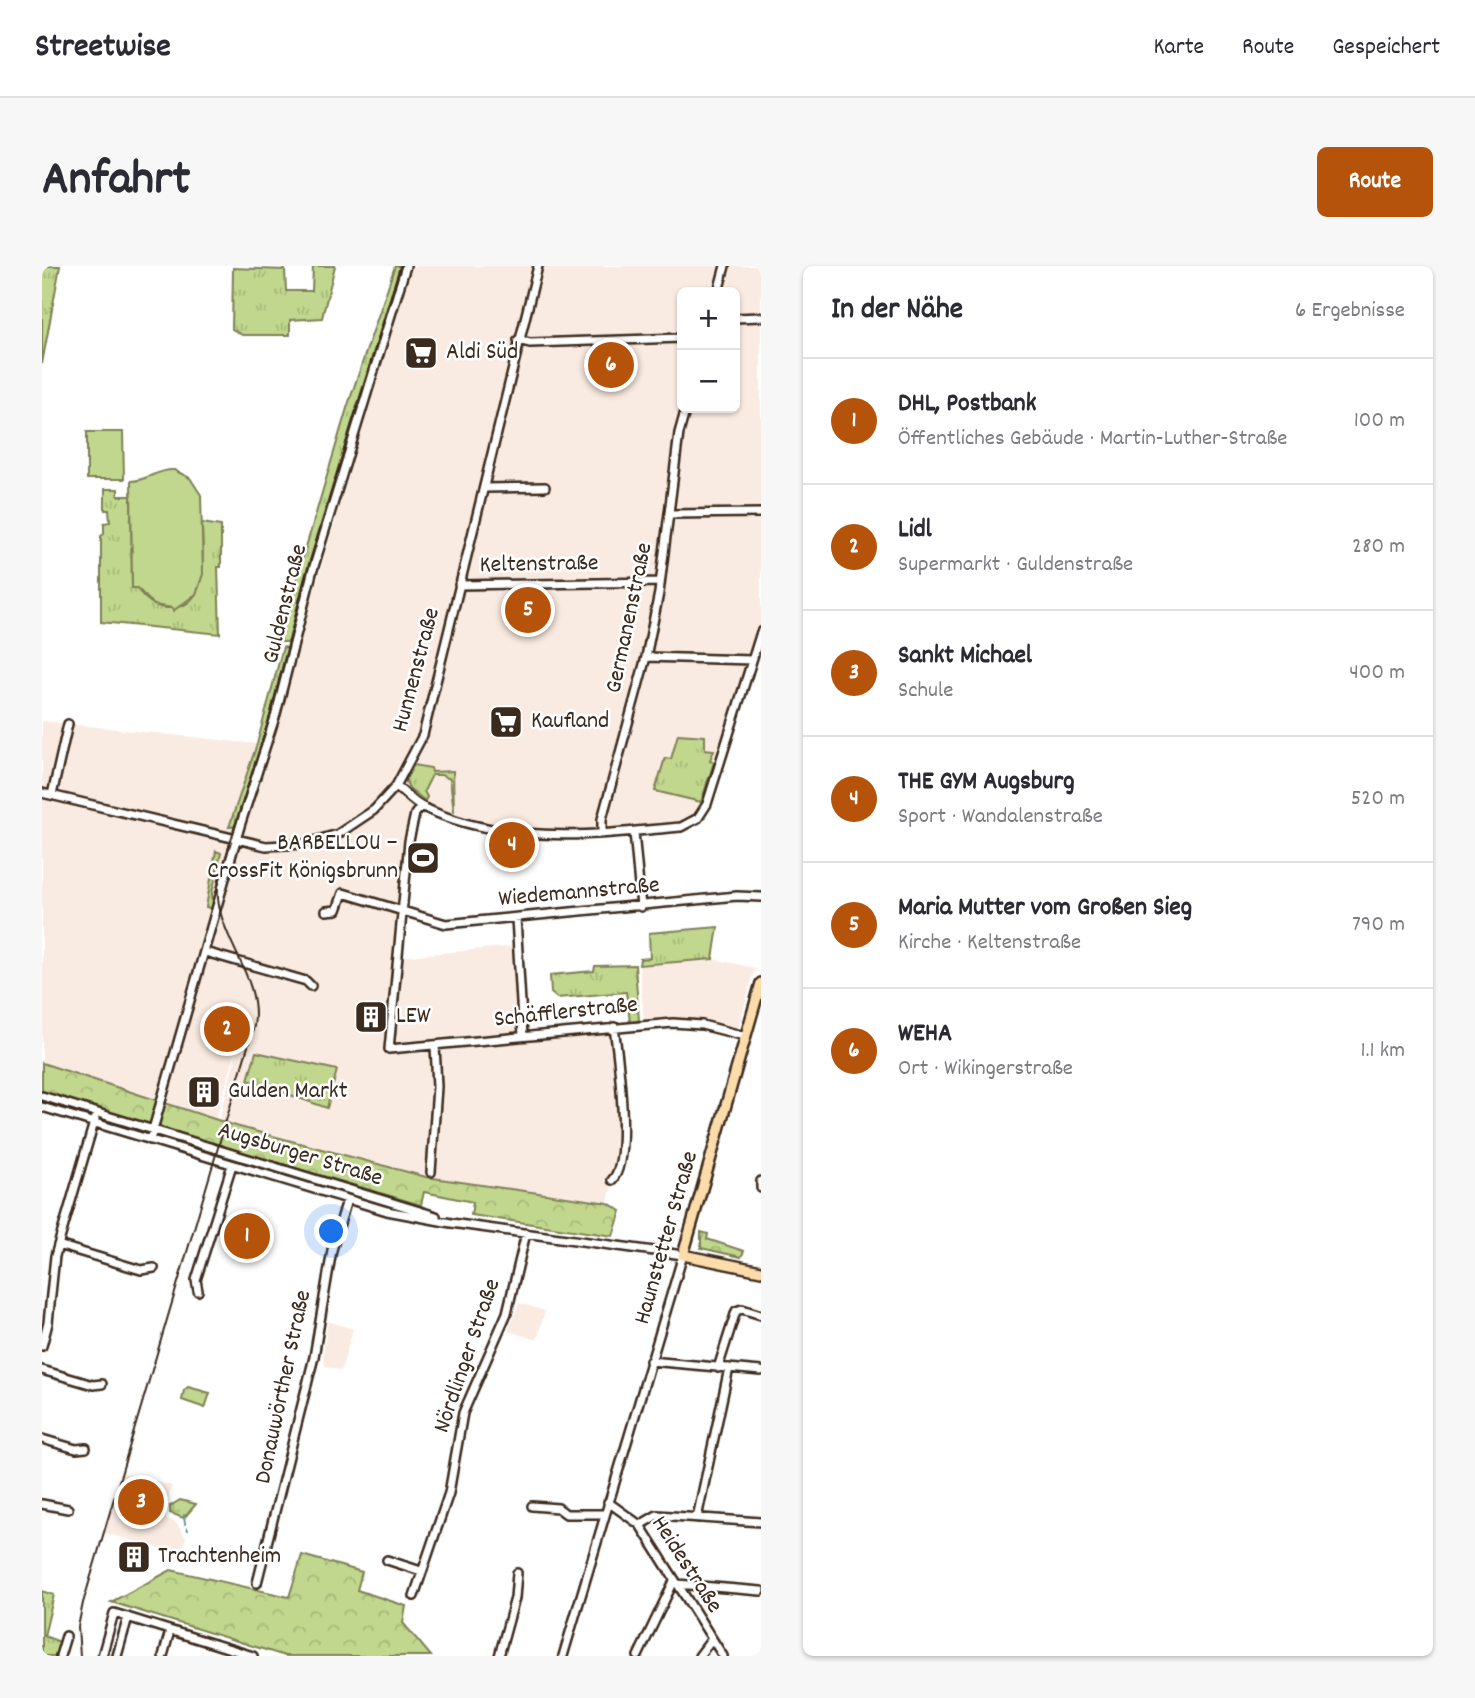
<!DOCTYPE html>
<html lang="de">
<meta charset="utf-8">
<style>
body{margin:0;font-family:Dekko,sans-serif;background:#f7f7f7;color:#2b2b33}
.controls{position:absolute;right:21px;top:21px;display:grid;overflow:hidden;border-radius:10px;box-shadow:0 2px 5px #0004}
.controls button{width:63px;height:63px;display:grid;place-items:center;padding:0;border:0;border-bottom:2px solid #e1e1e2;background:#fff;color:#2b2b33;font:35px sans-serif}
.you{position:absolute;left:290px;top:966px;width:24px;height:24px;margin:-18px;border:5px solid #fff;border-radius:50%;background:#1a73e8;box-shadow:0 0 0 10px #1a73e833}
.badge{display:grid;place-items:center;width:46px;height:46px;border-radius:50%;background:#b45309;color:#fff;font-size:23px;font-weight:700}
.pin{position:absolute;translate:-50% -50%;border:4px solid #fff;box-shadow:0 2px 7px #0006}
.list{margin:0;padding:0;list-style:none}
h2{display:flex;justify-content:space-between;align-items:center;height:91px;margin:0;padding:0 28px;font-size:30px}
h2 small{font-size:23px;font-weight:400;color:#7c7c81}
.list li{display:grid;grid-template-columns:46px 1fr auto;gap:21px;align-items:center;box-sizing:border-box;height:126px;padding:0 28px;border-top:2px solid #e1e1e2}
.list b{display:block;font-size:26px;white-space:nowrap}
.list p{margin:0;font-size:23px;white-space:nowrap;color:#7c7c81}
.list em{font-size:23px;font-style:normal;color:#7c7c81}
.map{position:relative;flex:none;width:719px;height:1390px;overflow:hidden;border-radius:10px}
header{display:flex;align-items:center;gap:42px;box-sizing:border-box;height:98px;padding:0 35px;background:#fff;border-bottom:2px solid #e1e1e2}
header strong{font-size:33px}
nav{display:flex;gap:38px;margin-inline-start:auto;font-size:24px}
.intro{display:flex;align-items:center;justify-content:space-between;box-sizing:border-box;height:168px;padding:0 42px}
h1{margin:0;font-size:49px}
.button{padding:18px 32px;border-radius:10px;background:#b45309;color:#fff;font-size:24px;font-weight:700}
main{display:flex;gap:42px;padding:0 42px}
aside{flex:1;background:#fff;border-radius:10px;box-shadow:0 2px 5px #0004}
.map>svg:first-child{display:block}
.built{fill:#f9ebe1}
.grass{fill:url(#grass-tufts);stroke:#7e8056;stroke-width:2}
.wetland{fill:url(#wetland-marsh);stroke:#7e8056;stroke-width:2}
.park{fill:url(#park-crowns);stroke:#7e8056;stroke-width:2}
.pitch{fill:#c0d78d;stroke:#7e8056;stroke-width:2}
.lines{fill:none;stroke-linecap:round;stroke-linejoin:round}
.stream{stroke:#67918f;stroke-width:2}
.minor-casing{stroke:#3b2a1e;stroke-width:12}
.major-casing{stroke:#3b2a1e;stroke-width:14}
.minor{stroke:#fff;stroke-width:7}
.major{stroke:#fddcac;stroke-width:9}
.tram{stroke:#3b2a1e;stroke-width:2}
.labels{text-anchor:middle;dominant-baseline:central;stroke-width:5;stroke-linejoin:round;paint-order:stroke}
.poi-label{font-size:24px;fill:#3b2a1e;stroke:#fff;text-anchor:start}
.street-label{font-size:24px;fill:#3b2a1e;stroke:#fff}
</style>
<header>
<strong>Streetwise</strong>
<nav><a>Karte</a><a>Route</a><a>Gespeichert</a></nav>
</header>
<div class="intro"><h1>Anfahrt</h1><a class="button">Route</a></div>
<main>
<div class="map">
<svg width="719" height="1390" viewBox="0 0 719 1390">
<defs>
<pattern id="grass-tufts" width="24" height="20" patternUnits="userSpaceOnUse" patternTransform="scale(1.75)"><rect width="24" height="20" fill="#c0d78d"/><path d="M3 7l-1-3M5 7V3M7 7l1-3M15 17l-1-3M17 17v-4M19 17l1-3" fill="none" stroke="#a6b979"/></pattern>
<pattern id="wetland-marsh" width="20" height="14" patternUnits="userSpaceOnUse" patternTransform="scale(1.75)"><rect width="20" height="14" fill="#c0d78d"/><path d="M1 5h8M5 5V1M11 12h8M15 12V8" fill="none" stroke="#a6b979"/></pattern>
<pattern id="park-crowns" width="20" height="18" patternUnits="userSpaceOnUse" patternTransform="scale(1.75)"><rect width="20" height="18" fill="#c0d78d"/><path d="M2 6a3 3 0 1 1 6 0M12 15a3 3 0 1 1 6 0" fill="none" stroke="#a6b979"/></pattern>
</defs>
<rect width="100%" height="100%" fill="#fff"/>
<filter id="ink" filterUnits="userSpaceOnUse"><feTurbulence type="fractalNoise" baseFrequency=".0143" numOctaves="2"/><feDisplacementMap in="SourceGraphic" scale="14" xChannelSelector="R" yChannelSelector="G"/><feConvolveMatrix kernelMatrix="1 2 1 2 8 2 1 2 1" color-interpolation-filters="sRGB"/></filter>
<g filter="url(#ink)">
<!-- built -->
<path class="built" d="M 369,0 L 678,0 L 670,26 L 640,26 L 640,142 L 693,142 L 693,26 L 681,26 L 688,0 L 719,0 L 719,370 L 668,537 L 656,558 L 640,564 L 552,569 L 438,563 L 379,543 L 373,564 L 356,691 L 473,680 L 480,770 L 572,760 L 580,869 L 566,937 L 384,911 L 177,854 L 202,758 L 174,852 L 125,836 L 166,690 L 161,688 L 116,833 L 0,797 L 0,455 L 215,478 L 229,482 L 268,339 Z
M 671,693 L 713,702 L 696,763 L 655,755 L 602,756 L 597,699 Z
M 477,1037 L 503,1045 L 495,1074 L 466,1065 Z
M 286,1055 L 311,1063 L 299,1105 L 283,1100 L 281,1089 Z
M 81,1207 L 130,1220 L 121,1251 L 134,1257 L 144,1272 L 140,1282 L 129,1286 L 63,1267 Z"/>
<!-- grass -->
<path class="grass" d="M 0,0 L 18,0 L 0,98 Z
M 271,0 L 293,0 L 280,52 L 248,54 L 248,69 L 200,69 L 190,63 L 191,2 L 243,4 L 244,25 L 270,25 Z
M 353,0 L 360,0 L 272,287 L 250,376 L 236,376 L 305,142 Z
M 63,223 L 76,223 L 76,230 L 89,230 L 90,322 L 95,322 C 102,333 113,342 126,342 C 170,343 160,285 160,257 L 179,260 L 179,301 L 176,301 L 178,368 L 59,356 L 59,270 L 62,268 L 62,257 L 68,256 L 67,244 L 63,244 Z
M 241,381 L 248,383 L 195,560 L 187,561 L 215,478 Z
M 636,468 L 663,470 L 663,483 L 672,484 L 668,494 L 672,496 L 659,536 L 613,525 L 623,492 L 629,493 Z
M 372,499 L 389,502 L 390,506 L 411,505 L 412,546 L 408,513 L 399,509 L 390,509 L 382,525 L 385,531 L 383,535 L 367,522 L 363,514 Z
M 174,585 L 179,587 L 170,627 L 171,643 L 164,641 Z
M 676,661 L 671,693 L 597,699 L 598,693 L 608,692 L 607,667 Z
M 593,699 L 597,755 L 588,756 L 584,726 L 515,732 L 509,727 L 508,709 L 552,705 L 553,700 Z
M 214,786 L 295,804 L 285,842 L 206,814 Z
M 0,1325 L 12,1329 L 2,1370 L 18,1376 L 22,1372 L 16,1390 L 0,1390 Z"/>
<!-- wetland -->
<path class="wetland" d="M 138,1234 L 154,1238 L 142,1252 L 128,1247 L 128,1240 Z"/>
<!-- park -->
<path class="park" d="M 0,797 L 194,860 L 384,911 L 566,937 L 579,945 L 571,970 L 429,949 L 431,936 L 382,926 L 379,939 L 0,827 Z
M 659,966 L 666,968 L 665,973 L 702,985 L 699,991 L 659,982 Z
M 146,1121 L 168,1127 L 163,1142 L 140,1134 L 142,1124 Z
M 260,1289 L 320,1306 L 315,1324 L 364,1340 L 361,1357 L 389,1390 L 243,1390 L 69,1336 L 129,1304 L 247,1331 Z"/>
<!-- pitch -->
<path class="pitch" d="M 45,166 L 81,166 L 82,213 L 45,213 Z
M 132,204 L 148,212 L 159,229 L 161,308 L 154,328 L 131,345 L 131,342 L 112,339 L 95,322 L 90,322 L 89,215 C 105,215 115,203 132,204 Z"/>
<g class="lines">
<!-- stream -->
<path class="stream" d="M 142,1249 L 143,1258
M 145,1262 L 146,1264"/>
<defs>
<path id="minor" d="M 676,26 L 683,0
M 693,52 L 719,51
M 476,74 L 488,77 L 640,72
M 442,222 L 503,221
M 628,248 L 719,247
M 417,319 L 618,316
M 604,391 L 710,394
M 354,520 C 362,526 370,535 379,540 C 458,580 555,569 639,561 L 656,552 L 665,538 L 719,366
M 0,527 L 224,580 L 262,578 L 296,568 L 332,544 L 354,520 L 381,469 L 496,0
M 10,529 L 26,458
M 379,540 L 373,548 L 367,575 L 347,783 L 631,757 L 660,759 L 703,770
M 592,566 L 599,641
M 560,568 L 560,553 L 604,391 L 617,327 L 637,167 L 644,142
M 284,645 L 295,644 L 301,627 L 404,658 L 695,630 L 719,631
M 474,652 L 481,770
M 163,686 L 264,715 L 269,720
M 0,830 L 394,950
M 0,841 L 345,945 L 409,957 L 641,989 L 521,1390
M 108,874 L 198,560 L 234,448 L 270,307 L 364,0
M 389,906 L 395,821 L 393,779
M 570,914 C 590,895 576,790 572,761
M 719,915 L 719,922
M 16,979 L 99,1004 L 112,1002
M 156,1025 L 154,1014 L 190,899
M 0,1080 L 6,1057 L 13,990 L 53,853
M 608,1095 L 719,1105
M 676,1102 L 694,1045 L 700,1043 L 719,1049
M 0,1104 L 51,1119 L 60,1118
M 0,1173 L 34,1183 L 44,1182
M 566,1236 L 598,1259 L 681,1390
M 0,1238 L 26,1243
M 490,1240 L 516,1242 L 524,1248 L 563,1248
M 655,1252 L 687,1102
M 598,1259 L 615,1249 L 719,1256
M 345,1294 L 379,1305
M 215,1317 L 272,1091 L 290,984 L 305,934
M 635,1318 L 719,1325
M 372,1330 L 407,1227 L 421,1147 L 465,1047 L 484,967
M 18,1390 L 24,1370
M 60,1390 L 72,1347 L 211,1390
M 75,1390 L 86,1351
M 121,1390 L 128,1365
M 457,1390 L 473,1332 L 475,1307
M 596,1390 L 632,1315
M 657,1390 L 669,1374"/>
<path id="major" d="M 719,717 L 641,989 L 719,1005"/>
</defs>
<!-- minor casing -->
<use href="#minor" class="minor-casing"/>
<!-- major casing -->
<use href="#major" class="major-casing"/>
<!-- minor -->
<use href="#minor" class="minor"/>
<!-- major -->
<use href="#major" class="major"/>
<!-- tram -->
<path class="tram" d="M 38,1390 L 36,1361 L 41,1337 L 212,760 C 221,707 167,665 177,613 L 228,450 L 263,311 L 358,0"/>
</g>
</g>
<!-- icons -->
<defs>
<symbol id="supermarket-square" viewBox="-11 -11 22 22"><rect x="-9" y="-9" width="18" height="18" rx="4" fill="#3b2a1e" stroke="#fff"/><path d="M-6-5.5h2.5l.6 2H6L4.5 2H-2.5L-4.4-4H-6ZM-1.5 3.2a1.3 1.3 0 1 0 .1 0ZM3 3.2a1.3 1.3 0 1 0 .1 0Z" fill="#fff"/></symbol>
<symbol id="stadium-square" viewBox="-11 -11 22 22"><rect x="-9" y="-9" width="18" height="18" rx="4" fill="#3b2a1e" stroke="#fff"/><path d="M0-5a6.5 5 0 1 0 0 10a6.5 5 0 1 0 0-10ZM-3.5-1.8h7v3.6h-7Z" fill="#fff"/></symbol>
<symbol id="building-square" viewBox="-11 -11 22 22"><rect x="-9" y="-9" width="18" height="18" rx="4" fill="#3b2a1e" stroke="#fff"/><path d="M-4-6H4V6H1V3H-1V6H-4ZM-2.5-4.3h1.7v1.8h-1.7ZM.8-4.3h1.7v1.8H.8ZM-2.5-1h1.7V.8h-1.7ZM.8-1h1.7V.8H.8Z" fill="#fff"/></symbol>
</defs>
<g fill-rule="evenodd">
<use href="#supermarket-square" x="360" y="68" width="38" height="38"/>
<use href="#supermarket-square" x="445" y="437" width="38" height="38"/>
<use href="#stadium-square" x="362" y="573" width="38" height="38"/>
<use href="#building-square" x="310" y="732" width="38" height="38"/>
<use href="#building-square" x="143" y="807" width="38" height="38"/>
<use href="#building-square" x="73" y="1272" width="38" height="38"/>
</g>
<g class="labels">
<!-- poi labels -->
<g class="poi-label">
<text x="404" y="87">Aldi Süd</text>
<text x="489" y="456">Kaufland</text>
<text x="356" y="578" text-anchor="end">BARBELLOU –<tspan x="356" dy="28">CrossFit Königsbrunn</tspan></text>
<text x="354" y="751">LEW</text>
<text x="186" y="826">Gulden Markt</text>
<text x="116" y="1291">Trachtenheim</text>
</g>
<!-- street labels -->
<g class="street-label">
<text transform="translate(497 299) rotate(-1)">Keltenstraße</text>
<text transform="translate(244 338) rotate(-76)">Guldenstraße</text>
<text transform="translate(588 352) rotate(-78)">Germanenstraße</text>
<text transform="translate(375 404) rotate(-75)">Hunnenstraße</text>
<text transform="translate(537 627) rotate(-5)">Wiedemannstraße</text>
<text transform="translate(524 747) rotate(-6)">Schäfflerstraße</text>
<text transform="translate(258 889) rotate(17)">Augsburger Straße</text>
<text transform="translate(625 972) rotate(-74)">Haunstetter Straße</text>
<text transform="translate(426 1090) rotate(-71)">Nördlinger Straße</text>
<text transform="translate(242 1121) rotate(-78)">Donauwörther Straße</text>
<text transform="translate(644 1299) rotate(57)">Heidestraße</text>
</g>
</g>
</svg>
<div class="controls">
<button>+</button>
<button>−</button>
</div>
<div class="you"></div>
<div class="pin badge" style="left:205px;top:970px">1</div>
<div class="pin badge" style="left:185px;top:763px">2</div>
<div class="pin badge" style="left:99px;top:1236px">3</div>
<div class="pin badge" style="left:470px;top:579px">4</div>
<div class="pin badge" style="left:486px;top:344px">5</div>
<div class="pin badge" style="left:569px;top:99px">6</div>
</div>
<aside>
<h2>In der Nähe<small>6 Ergebnisse</small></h2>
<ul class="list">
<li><span class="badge">1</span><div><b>DHL, Postbank</b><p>Öffentliches Gebäude · Martin-Luther-Straße</p></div><em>100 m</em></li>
<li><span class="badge">2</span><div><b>Lidl</b><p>Supermarkt · Guldenstraße</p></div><em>280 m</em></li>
<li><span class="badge">3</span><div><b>Sankt Michael</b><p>Schule</p></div><em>400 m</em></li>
<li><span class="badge">4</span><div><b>THE GYM Augsburg</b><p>Sport · Wandalenstraße</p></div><em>520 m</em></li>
<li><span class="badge">5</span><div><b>Maria Mutter vom Großen Sieg</b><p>Kirche · Keltenstraße</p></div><em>790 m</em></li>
<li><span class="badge">6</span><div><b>WEHA</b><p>Ort · Wikingerstraße</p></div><em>1.1 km</em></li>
</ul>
</aside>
</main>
